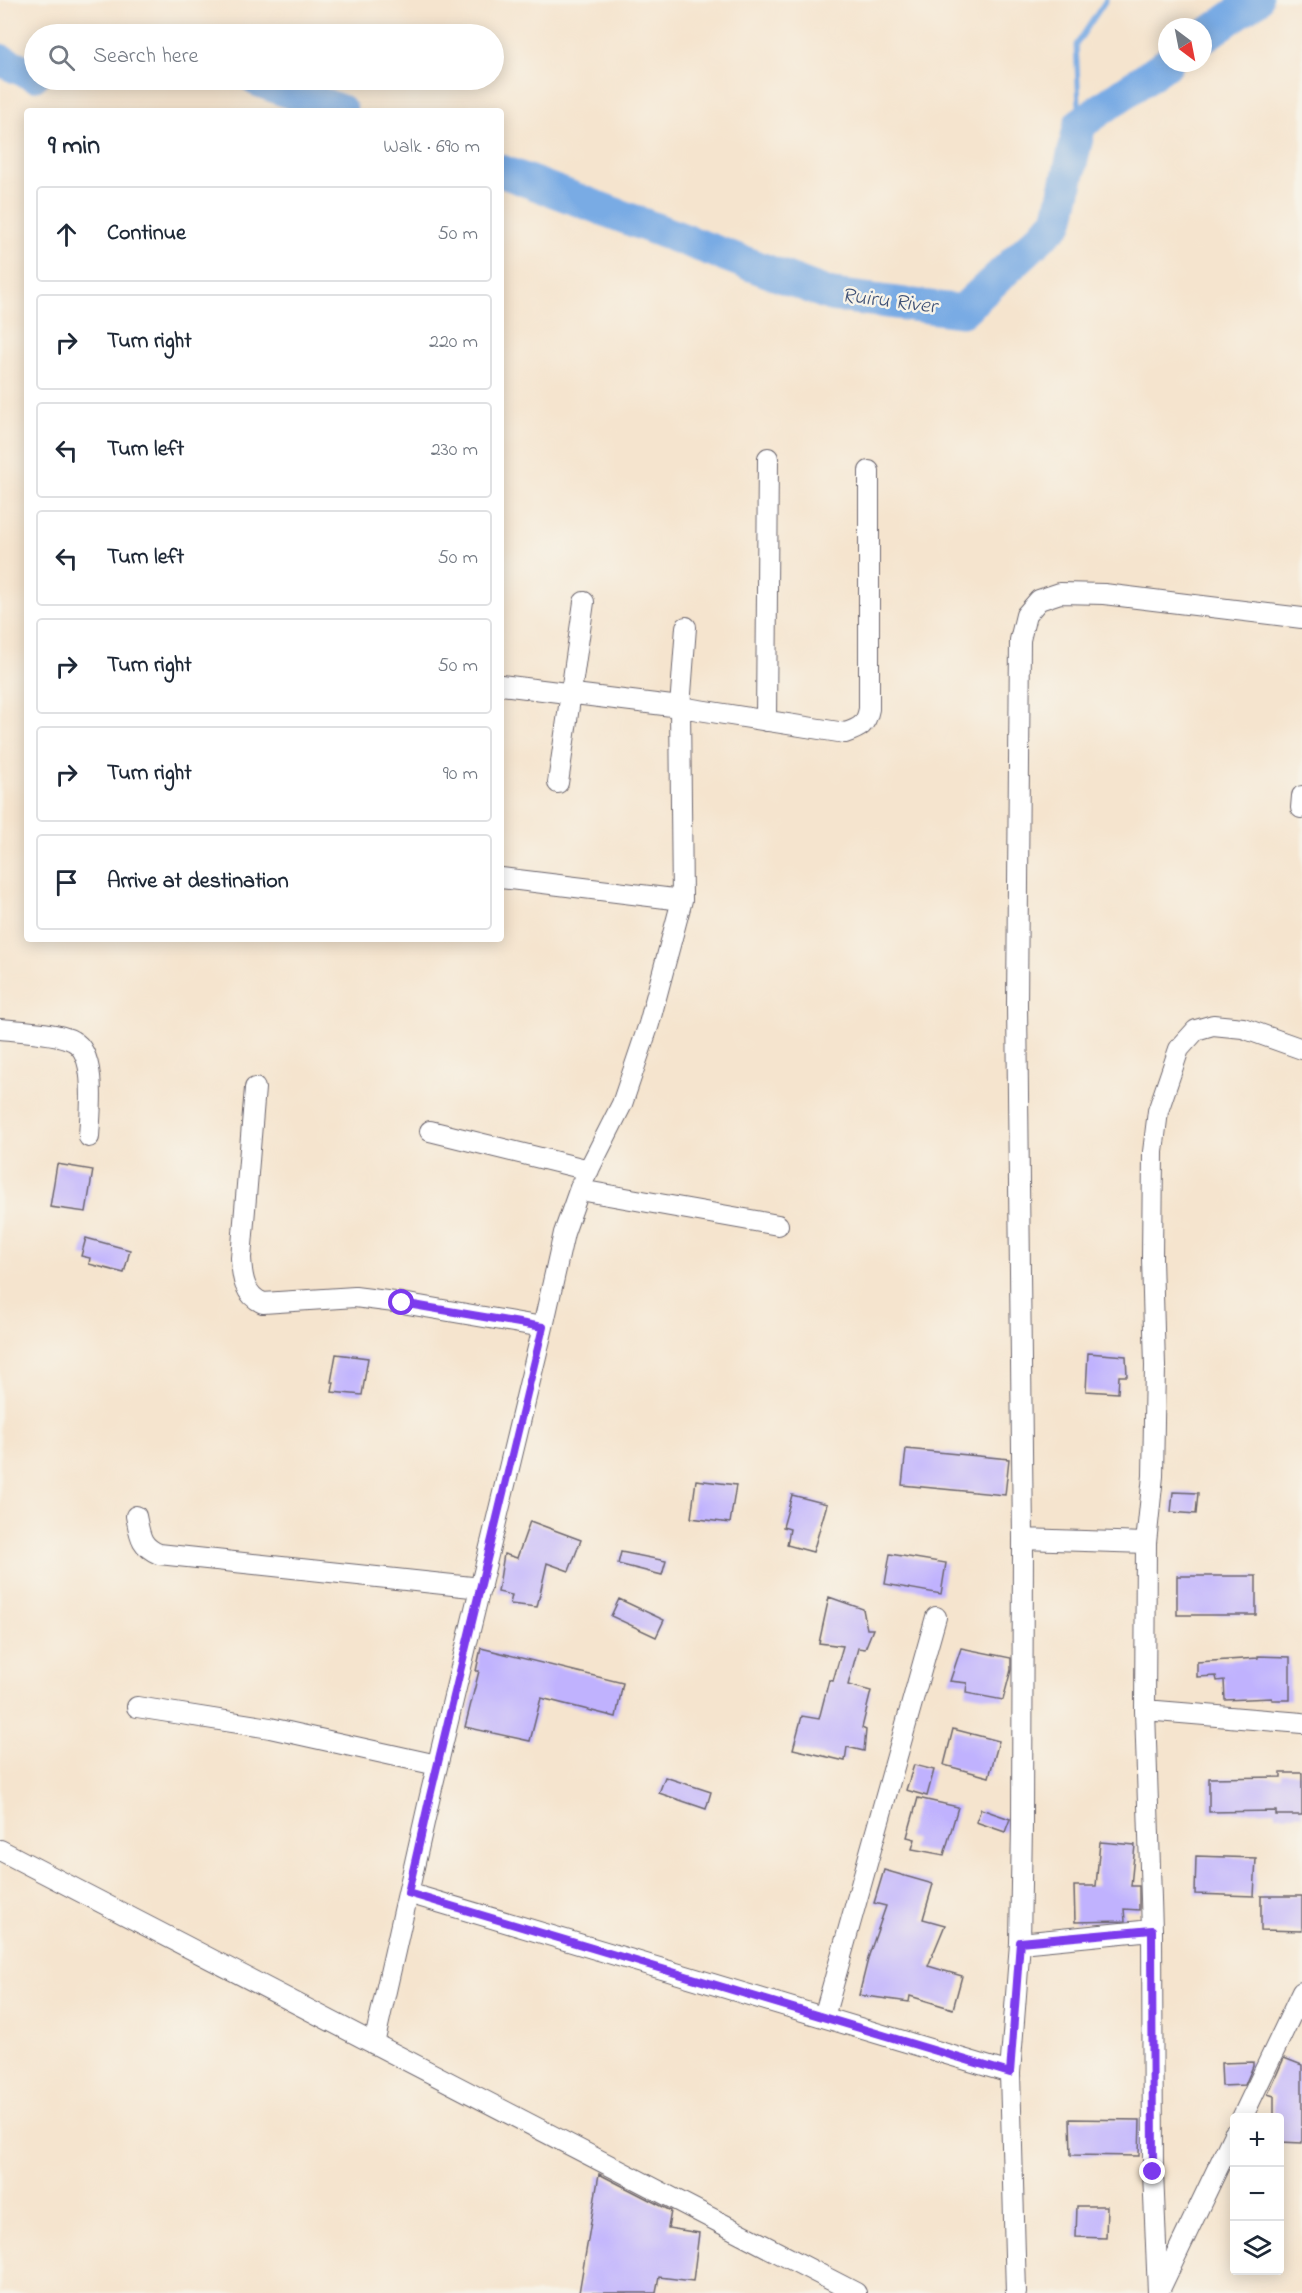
<!DOCTYPE html>
<meta charset="utf-8">
<style>
body{margin:0;font-family:"Indie Flower",sans-serif;background:#f6f6f7;color:#1f2937}
.controls{position:absolute;right:18px;bottom:18px;display:grid;overflow:hidden;border-radius:6px;box-shadow:0 3px 15px #0003}
.controls button{width:54px;height:54px;display:grid;place-items:center;padding:0;border:0;border-bottom:2px solid #e0e1e3;background:#fff;color:#1f2937;font:30px sans-serif}
.compass{position:absolute;left:1158px;top:18px;width:54px;height:54px;border-radius:50%;background:#fff;box-shadow:0 3px 15px #0003;rotate:148deg}
.stop{position:absolute;width:18px;height:18px;margin:-14px;border:4px solid #7c3aed;border-radius:50%;background:#fff}
.stop.end{background:#7c3aed;border-color:#fff;box-shadow:0 2px 6px #0008}
.list{margin:0;padding:0;list-style:none}
h2{display:flex;justify-content:space-between;align-items:center;height:78px;margin:0;padding:0 24px;font-size:26px}
h2 small{font-size:20px;font-weight:400;color:#747a83}
.list li{display:grid;grid-template-columns:39px 1fr auto;gap:18px;align-items:center;box-sizing:border-box;height:96px;margin:0 12px 12px;padding:0 12px;border:2px solid #e0e1e3;border-radius:6px}
.list b{display:block;font-size:22px;white-space:nowrap}
.list em{font-size:20px;font-style:normal;color:#747a83}
.icon{flex:none;width:33px;height:33px;fill:none;stroke:currentColor;stroke-width:2;stroke-linecap:round;stroke-linejoin:round}
.map{position:relative;flex:none;width:1302px;height:2293px;overflow:hidden}
.search{position:absolute;background:#fff;box-shadow:0 3px 15px #0003;left:24px;top:24px;width:480px;height:66px;display:flex;align-items:center;gap:15px;box-sizing:border-box;padding:0 21px;border-radius:33px;color:#747a83;font-size:22px}
.panel{position:absolute;background:#fff;box-shadow:0 3px 15px #0003;left:24px;top:108px;width:480px;height:834px;border-radius:6px}
.map>svg:first-child{display:block}
.lines{fill:none;stroke-linecap:round;stroke-linejoin:round}
.stream{stroke:#79abe4;stroke-width:5}
.river{stroke:#79abe4;stroke-width:33}
.building{fill:#c0b2fe}
.minor-casing{stroke:#6c666e;stroke-width:22}
.minor{stroke:#fff;stroke-width:20}
.route{stroke:#7c3aed;stroke-width:8}
.labels{text-anchor:middle;dominant-baseline:central;stroke-width:5;stroke-linejoin:round;paint-order:stroke}
.water-label{font-size:22px;font-style:italic;fill:#405276;stroke:#f7f3e8}
</style>
<div class="map">
<svg width="1302" height="2293" viewBox="0 0 1302 2293">
<rect width="100%" height="100%" fill="#f7f3e8"/>
<filter id="ink" filterUnits="userSpaceOnUse"><feTurbulence type="fractalNoise" baseFrequency=".0167" numOctaves="2"/><feDisplacementMap in="SourceGraphic" scale="12" xChannelSelector="R" yChannelSelector="G"/><feConvolveMatrix kernelMatrix="1 2 1 2 8 2 1 2 1" color-interpolation-filters="sRGB"/></filter>
<filter id="wash" filterUnits="userSpaceOnUse"><feTurbulence type="fractalNoise" baseFrequency=".008" numOctaves="4" result="noise"/><feDisplacementMap in="SourceGraphic" scale="24" xChannelSelector="R" yChannelSelector="G"/><feGaussianBlur stdDeviation="1.35" result="paint"/><feColorMatrix in="noise" values="0 0 0 0 0 0 0 0 0 0 0 0 0 0 0 0 0 1.4 0 .05"/><feComposite in="paint" operator="in"/></filter>
<g filter="url(#wash)">
<rect width="100%" height="100%" fill="#f5e4ce"/>
<g class="lines">
<!-- stream -->
<path class="stream" d="M 1080,124 L 1076,45 L 1106,0"/>
<!-- river -->
<path class="river" d="M 1203,37 L 1256,0
M 0,60 L 34,75
M 257,80 L 341,111
M 501,171 L 831,295 L 962,311 L 1058,221 L 1080,124 L 1167,63"/>
</g>
<g id="blocks">
<!-- building -->
<path class="building" d="M 57,1164 L 93,1170 L 86,1212 L 50,1207 Z
M 86,1238 L 130,1250 L 124,1273 L 89,1264 L 90,1258 L 81,1256 Z
M 1088,1353 L 1126,1356 L 1127,1376 L 1119,1376 L 1118,1393 L 1086,1391 Z
M 336,1354 L 368,1358 L 362,1395 L 332,1392 L 334,1382 L 331,1382 Z
M 906,1449 L 1009,1459 L 1005,1495 L 902,1485 Z
M 696,1480 L 736,1485 L 730,1523 L 691,1518 Z
M 1173,1492 L 1198,1493 L 1196,1514 L 1171,1512 Z
M 792,1495 L 827,1504 L 813,1552 L 787,1545 L 790,1529 L 783,1527 Z
M 530,1521 L 581,1540 L 569,1571 L 547,1563 L 537,1607 L 510,1604 L 512,1595 L 498,1592 L 504,1554 L 517,1558 Z
M 621,1552 L 666,1561 L 662,1575 L 618,1564 Z
M 890,1554 L 946,1563 L 941,1594 L 885,1584 Z
M 1177,1576 L 1256,1576 L 1256,1615 L 1177,1615 Z
M 829,1597 L 863,1609 L 867,1629 L 873,1629 L 865,1649 L 858,1648 L 848,1685 L 871,1691 L 862,1728 L 866,1730 L 864,1751 L 847,1747 L 845,1761 L 793,1749 L 802,1716 L 819,1719 L 829,1680 L 833,1681 L 843,1646 L 819,1643 Z
M 619,1599 L 664,1620 L 656,1637 L 611,1616 Z
M 481,1648 L 623,1683 L 616,1717 L 541,1698 L 530,1741 L 465,1727 L 479,1671 L 476,1671 Z
M 961,1648 L 1011,1658 L 1011,1670 L 1003,1700 L 966,1693 L 967,1683 L 950,1681 Z
M 1258,1656 L 1290,1657 L 1290,1700 L 1272,1700 L 1272,1698 L 1225,1700 L 1224,1680 L 1217,1681 L 1216,1676 L 1197,1677 L 1197,1662 L 1258,1658 Z
M 953,1729 L 999,1741 L 989,1777 L 944,1765 Z
M 914,1765 L 934,1770 L 927,1796 L 906,1790 Z
M 1281,1773 L 1302,1773 L 1302,1815 L 1276,1815 L 1276,1811 L 1209,1812 L 1209,1778 L 1281,1777 Z
M 665,1777 L 711,1792 L 706,1809 L 659,1793 Z
M 918,1798 L 958,1807 L 944,1855 L 912,1849 L 915,1839 L 907,1837 Z
M 981,1809 L 1010,1819 L 1005,1832 L 976,1822 Z
M 1100,1842 L 1135,1845 L 1131,1886 L 1139,1886 L 1139,1910 L 1124,1909 L 1125,1921 L 1075,1922 L 1074,1886 L 1096,1886 Z
M 1196,1856 L 1256,1858 L 1254,1896 L 1195,1894 Z
M 884,1870 L 933,1884 L 923,1919 L 945,1925 L 928,1966 L 962,1976 L 953,2009 L 910,1996 L 909,2002 L 859,1995 L 869,1955 L 886,1906 L 874,1903 Z
M 1261,1896 L 1302,1896 L 1302,1931 L 1261,1930 Z
M 1284,2058 L 1302,2065 L 1302,2143 L 1280,2142 L 1280,2118 L 1274,2118 L 1274,2096 L 1268,2094 Z
M 1253,2062 L 1253,2066 L 1245,2085 L 1222,2086 L 1221,2063 Z
M 1070,2119 L 1140,2120 L 1139,2156 L 1071,2155 Z
M 599,2174 L 671,2211 L 668,2228 L 699,2233 L 693,2281 L 659,2277 L 656,2293 L 579,2293 Z
M 1077,2206 L 1107,2206 L 1106,2238 L 1076,2237 Z"/>
</g>
</g>
<g filter="url(#ink)">
<use href="#blocks" fill-opacity="0" stroke="#6c666e" stroke-width="1.5"/>
<g class="lines">
<defs>
<path id="minor" d="M 501,685 L 680,707 L 845,733 C 860,728 866,725 869,709 L 869,471
M 766,721 L 768,458
M 558,783 L 584,602
M 1301,808 L 1302,796
M 501,878 L 682,900
M 0,1029 C 19,1031 57,1032 73,1041 C 98,1054 90,1114 89,1137
M 255,1088 L 241,1258 C 242,1277 244,1295 263,1303 L 355,1297 L 402,1303 L 543,1327
M 430,1131 L 589,1170
M 580,1190 L 778,1225
M 136,1516 C 140,1535 140,1546 159,1554 L 481,1588
M 1023,1539 L 1146,1543 L 1153,1476 L 1155,1366 L 1152,1258 L 1153,1152 L 1158,1111 L 1179,1049 L 1196,1030 L 1213,1025 L 1243,1028 L 1302,1049
M 1146,1543 L 1145,1710 L 1152,1930 L 1153,2172 L 1158,2293
M 137,1707 L 270,1728 L 437,1765
M 1145,1710 L 1302,1723
M 0,1850 L 856,2293
M 408,1893 L 1010,2073
M 1020,1943 L 1152,1930
M 824,2017 L 936,1617
M 374,2044 L 430,1796 L 543,1327 L 564,1233 L 581,1185 L 622,1104 L 649,1024 L 682,900 L 680,707 L 686,627
M 1242,2118 L 1302,1992
M 1159,2291 L 1234,2134
M 1016,2293 L 1010,2073 L 1020,1943 L 1022,1825 L 1023,1539 L 1017,1005 L 1020,640 L 1026,615 L 1039,600 L 1060,593 L 1104,594 L 1302,618"/>
</defs>
<!-- minor casing -->
<use href="#minor" class="minor-casing"/>
<!-- minor -->
<use href="#minor" class="minor"/>
</g>
</g>
<g class="lines" filter="url(#ink)">
<!-- route -->
<path class="route" d="M 402,1303 L 543,1327 L 430,1796 L 408,1893 L 1010,2073 L 1020,1942 L 1152,1930 L 1153,2172"/>
</g>
<g class="labels">
<!-- water labels -->
<g class="water-label">
<text transform="translate(889 302) rotate(7)">Ruiru River</text>
</g>
</g>
</svg>
<div class="controls">
<button>+</button>
<button>−</button>
<button><svg class="icon" aria-label="layers" viewBox="0 0 24 24"><path d="M12 4l9 5-9 5-9-5zM3 14l9 5 9-5"/></svg></button>
</div>
<svg class="compass" viewBox="-18 -18 36 36"><path d="M0-13l5 13h-10z" fill="#e53935"/><path d="M0 13l5-13h-10z" fill="#747a83"/></svg>
<div class="stop" style="left:402px;top:1303px"></div>
<div class="stop end" style="left:1153px;top:2172px"></div>
<div class="search"><svg class="icon" aria-label="search" viewBox="0 0 24 24"><circle cx="10" cy="10" r="6"/><path d="M15 15l6 6"/></svg>Search here</div>
<section class="panel">
<h2>9 min<small>Walk · 690 m</small></h2>
<ul class="list">
<li><svg class="icon" aria-label="ahead" viewBox="0 0 24 24"><path d="M12 20V5M6 11l6-6 6 6"/></svg><div><b>Continue</b></div><em>50 m</em></li>
<li><svg class="icon" aria-label="right" viewBox="0 0 24 24"><path d="M7 20v-9h11M14 6l5 5-5 5"/></svg><div><b>Turn right</b></div><em>220 m</em></li>
<li><svg class="icon" aria-label="left" viewBox="0 0 24 24"><path d="M17 20v-9H6M10 6l-5 5 5 5"/></svg><div><b>Turn left</b></div><em>230 m</em></li>
<li><svg class="icon" aria-label="left" viewBox="0 0 24 24"><path d="M17 20v-9H6M10 6l-5 5 5 5"/></svg><div><b>Turn left</b></div><em>50 m</em></li>
<li><svg class="icon" aria-label="right" viewBox="0 0 24 24"><path d="M7 20v-9h11M14 6l5 5-5 5"/></svg><div><b>Turn right</b></div><em>50 m</em></li>
<li><svg class="icon" aria-label="right" viewBox="0 0 24 24"><path d="M7 20v-9h11M14 6l5 5-5 5"/></svg><div><b>Turn right</b></div><em>90 m</em></li>
<li><svg class="icon" aria-label="arrive" viewBox="0 0 24 24"><path d="M6 21V4h12l-3 4 3 4H6"/></svg><div><b>Arrive at destination</b></div></li>
</ul>
</section>
</div>
